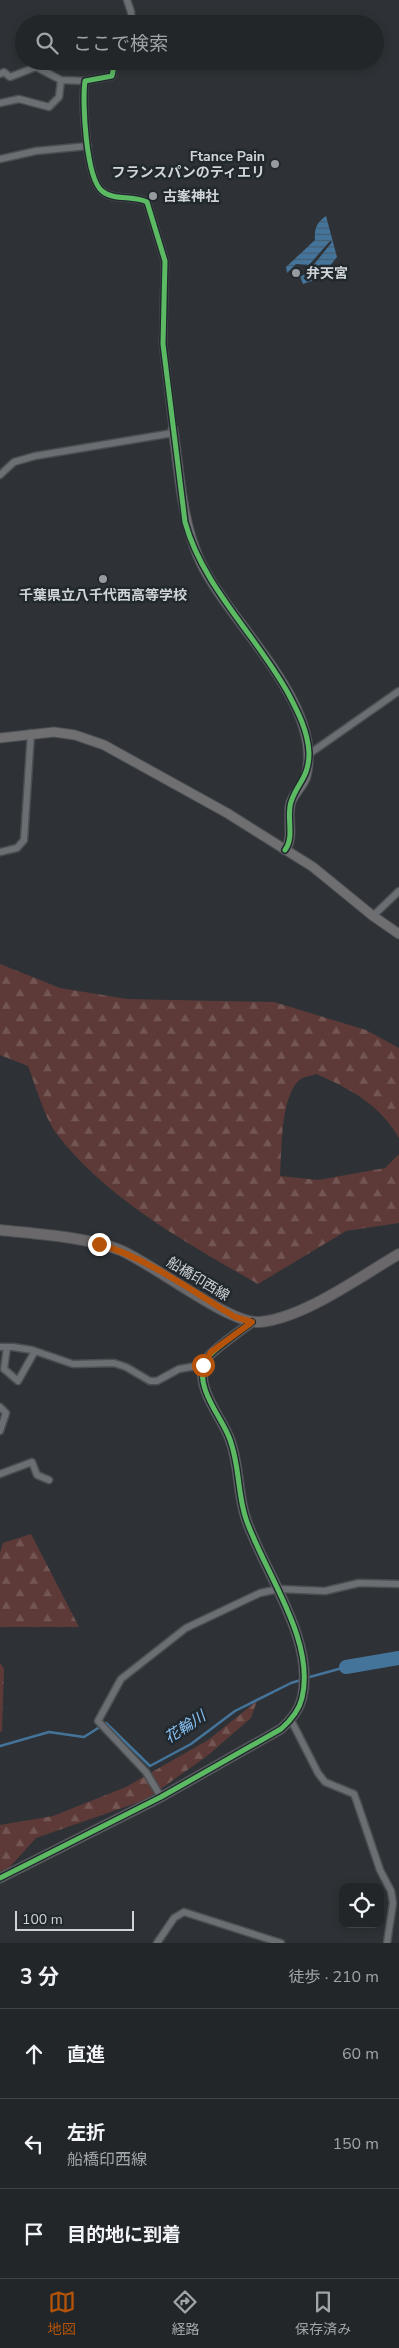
<!DOCTYPE html>
<html lang="ja">
<meta charset="utf-8">
<style>
body{margin:0;font-family:"Nunito Sans","Noto Sans JP",sans-serif;background:#2e3234;color:#f1f3f6}
.controls{position:absolute;right:15px;bottom:15px;display:grid;overflow:hidden;border-radius:10px;box-shadow:0 2px 8px #0003}
.controls button{width:45px;height:45px;display:grid;place-items:center;padding:0;border:0;border-bottom:1px solid #3f4345;background:#222628;color:#f1f3f6;font:25px sans-serif}
.scale{position:absolute;left:15px;bottom:12px;width:119px;box-sizing:border-box;padding-left:5px;border:2px solid #d0d4d8;border-top:0;font-size:14px;line-height:18px;white-space:nowrap;color:#d0d4d8;-webkit-text-stroke:4px #21292f;paint-order:stroke}
.stop{position:absolute;width:15px;height:15px;margin:-11px;border:4px solid #b45309;border-radius:50%;background:#fff}
.stop.end{background:#b45309;border-color:#fff;box-shadow:0 1px 5px #0008}
.list{margin:0;padding:0;list-style:none}
h2{display:flex;justify-content:space-between;align-items:center;height:65px;margin:0;padding:0 20px;font-size:21px}
h2 small{font-size:16px;font-weight:400;color:#a2a5a8}
.list li{display:grid;grid-template-columns:32px 1fr auto;gap:15px;align-items:center;box-sizing:border-box;height:90px;padding:0 20px;border-top:1px solid #3f4345}
.list b{display:block;font-size:19px;white-space:nowrap}
.list p{margin:0;font-size:16px;white-space:nowrap;color:#a2a5a8}
.list em{font-size:16px;font-style:normal;color:#a2a5a8}
.icon{flex:none;width:28px;height:28px;fill:none;stroke:currentColor;stroke-width:2;stroke-linecap:round;stroke-linejoin:round}
.map{position:relative;flex:none;width:399px;height:1943px;overflow:hidden}
.search{position:absolute;background:#222628;box-shadow:0 2px 8px #0003;left:15px;right:15px;top:15px;height:55px;display:flex;align-items:center;gap:12px;box-sizing:border-box;padding:0 18px;border-radius:28px;color:#a2a5a8;font-size:19px}
.sheet{height:335px;background:#222628}
nav{display:flex;justify-content:space-around;align-items:center;box-sizing:border-box;height:70px;border-top:1px solid #3f4345;background:#222628;font-size:14px;color:#a2a5a8}
nav a{display:grid;justify-items:center;gap:2px}
nav .on{color:#b45309}
.map>svg:first-child{display:block}
.forest{fill:url(#forest-firs)}
.water{fill:url(#water-rules)}
.lines{fill:none;stroke-linecap:round;stroke-linejoin:round}
.stream{stroke:#45749b;stroke-width:2.5}
.river{stroke:#45749b;stroke-width:14}
.street-casing{stroke:#4c4f52;stroke-width:9}
.secondary-casing{stroke:#4c4f52;stroke-width:11}
.primary-casing{stroke:#4c4f52;stroke-width:12}
.street{stroke:#6b6e72;stroke-width:6}
.secondary{stroke:#6f6f72;stroke-width:9}
.primary{stroke:#6a686a;stroke-width:10}
.cycleway-casing{stroke:#21292f;stroke-width:8}
.cycleway{stroke:#5cba63;stroke-width:5}
.route{stroke:#b45309;stroke-width:6}
.poi-dot{fill:#979b9f;stroke:#21292f;stroke-width:2}
.labels{text-anchor:middle;dominant-baseline:central;stroke-width:5;stroke-linejoin:round;paint-order:stroke}
.poi-label{font-size:14px;font-weight:bold;fill:#d0d4d8;stroke:#21292f;text-anchor:start}
.street-label{font-size:14px;fill:#d0d4d8;stroke:#21292f}
.water-label{font-size:15px;font-style:italic;fill:#8bc5f7;stroke:#21292f}
</style>
<div class="map">
<svg width="399" height="1943" viewBox="0 0 399 1943">
<defs>
<pattern id="forest-firs" width="22" height="20" patternUnits="userSpaceOnUse" patternTransform="scale(1.25)"><rect width="22" height="20" fill="#5d3a37"/><path d="M5 1l3.5 6h-7zM16 11l3.5 6h-7z" fill="#735653"/></pattern>
<pattern id="water-rules" width="6" height="5" patternUnits="userSpaceOnUse" patternTransform="scale(1.25)"><rect width="6" height="5" fill="#45749b"/><path d="M0 2.5h6" fill="none" stroke="#425d72"/></pattern>
</defs>
<rect width="100%" height="100%" fill="#2e3236"/>
<!-- forest -->
<path class="forest" d="M 0,964 L 60,988 L 127,999 L 274,1002 L 366,1030 L 399,1048 L 399,1138 C 379,1104 351,1089 316,1074 C 311,1076 302,1077 298,1081 C 280,1101 282,1150 280,1176 L 318,1180 L 385,1168 L 399,1154 L 399,1223 L 346,1231 L 258,1284 C 187,1243 106,1199 56,1133 C 45,1118 35,1084 28,1066 L 0,1055 Z
M 31,1534 L 79,1627 L 0,1627 L 0,1553 L 3,1543 Z
M 0,1663 L 4,1669 L 2,1731 L 0,1732 Z
M 257,1701 L 251,1718 L 207,1756 L 145,1800 L 36,1838 L 8,1869 L 0,1873 L 0,1825 L 53,1816 L 126,1787 L 208,1740 Z"/>
<!-- water -->
<path class="water" d="M 326,216 L 337,257 L 320,278 L 303,284 L 300,277 L 307,273 L 332,242 L 330,241 L 309,265 L 296,264 L 287,273 L 286,267 L 315,240 C 314,229 317,222 326,216 Z"/>
<g class="lines">
<!-- stream -->
<path class="stream" d="M 306,1678 L 346,1667
M 0,1746 L 49,1732 L 84,1737 L 106,1723 L 150,1766 L 191,1744 L 235,1711 L 291,1683 L 301,1680"/>
<!-- river -->
<path class="river" d="M 346,1667 L 399,1658"/>
<defs>
<path id="street" d="M 127,0 L 131,12 L 132,24
M 115,61 L 112,76 L 85,81 C 82,102 86,178 102,191 C 114,201 133,195 147,202 L 165,261 L 163,344 L 173,429
M 0,74 L 4,72 L 10,77 L 36,67 L 61,80 L 85,81
M 0,103 L 19,99 L 49,107 L 59,97 L 61,80
M 0,159 L 36,151 L 88,146
M 0,475 L 14,462 L 35,456 L 173,433
M 309,754 L 399,691
M 0,852 L 17,848 L 24,840 L 31,733
M 373,916 L 399,891
M 0,1347 L 13,1347 L 32,1350 L 73,1364 L 114,1363 L 126,1367 L 150,1381 L 157,1381 L 179,1369 L 203,1365
M 7,1347 L 4,1369 L 18,1381 L 35,1351
M 0,1407 L 6,1413 L 0,1431
M 0,1474 L 32,1462 L 37,1475 L 49,1480
M 291,1720 L 318,1773 L 325,1782 L 354,1794 L 357,1802 L 380,1870 L 391,1891 L 393,1903 L 387,1943
M 161,1797 L 146,1772 L 98,1721 L 121,1679 L 186,1628 L 260,1593 L 279,1589 L 325,1591 L 359,1583 L 399,1584
M 157,1943 L 174,1918 L 184,1912 L 281,1943"/>
<path id="secondary" d="M 173,429 C 180,474 181,519 200,561 C 229,623 325,704 306,776 C 304,785 294,793 291,802 C 286,817 295,837 285,850
M 0,738 L 54,732 L 75,735 L 104,745 L 227,813 L 313,867 L 373,916 L 399,934
M 0,1878 L 161,1797 L 281,1729 C 290,1721 299,1711 302,1698 C 316,1640 264,1572 246,1519 C 237,1493 240,1464 229,1437 C 220,1415 196,1389 204,1363 C 207,1353 242,1330 252,1322"/>
<path id="primary" d="M 0,1230 C 36,1234 87,1237 120,1250 C 154,1264 230,1325 260,1322 C 304,1318 361,1276 399,1254"/>
</defs>
<!-- street casing -->
<use href="#street" class="street-casing"/>
<!-- secondary casing -->
<use href="#secondary" class="secondary-casing"/>
<!-- primary casing -->
<use href="#primary" class="primary-casing"/>
<!-- street -->
<use href="#street" class="street"/>
<!-- secondary -->
<use href="#secondary" class="secondary"/>
<!-- primary -->
<use href="#primary" class="primary"/>
<defs>
<path id="cycleway" d="M 115,61 L 112,76 L 85,81 C 82,102 86,178 102,191 C 114,201 133,195 147,202 L 165,261 L 163,344 L 185,522 C 203,587 256,635 288,693 C 298,712 308,731 309,753 C 309,778 297,783 291,802 C 286,817 295,837 285,850
M 0,1878 L 161,1797 L 281,1729 C 290,1721 299,1711 302,1698 C 316,1640 264,1572 246,1519 C 237,1493 240,1464 229,1437 C 220,1415 196,1389 204,1363 C 207,1353 242,1330 252,1322"/>
</defs>
<!-- cycleway casing -->
<use href="#cycleway" class="cycleway-casing"/>
<!-- cycleway -->
<use href="#cycleway" class="cycleway"/>
</g>
<g class="lines">
<!-- route -->
<path class="route" d="M 99,1244 C 147,1258 192,1291 235,1317 L 252,1322 L 211,1352 L 203,1365"/>
</g>
<!-- markers -->
<g class="poi-dot">
<circle cx="275" cy="164" r="5"/>
<circle cx="153" cy="196" r="5"/>
<circle cx="296" cy="273" r="5"/>
<circle cx="103" cy="579" r="5"/>
</g>
<g class="labels">
<!-- poi labels -->
<g class="poi-label">
<text x="265" y="156" text-anchor="end">Ftance Pain<tspan x="265" dy="16">フランスパンのティエリ</tspan></text>
<text x="163" y="196">古峯神社</text>
<text x="306" y="273">弁天宮</text>
<text x="103" y="595" text-anchor="middle">千葉県立八千代西高等学校</text>
</g>
<!-- street labels -->
<g class="street-label">
<text transform="translate(198 1279) rotate(31)">船橋印西線</text>
</g>
<!-- water labels -->
<g class="water-label">
<text transform="translate(185 1727) rotate(-33)">花輪川</text>
</g>
</g>
</svg>
<div class="controls">
<button><svg class="icon" aria-label="locate" viewBox="0 0 24 24"><circle cx="12" cy="12" r="6"/><path d="M12 2v4M12 18v4M2 12h4M18 12h4"/></svg></button>
</div>
<div class="scale">100 m</div>
<div class="stop" style="left:203px;top:1365px"></div>
<div class="stop end" style="left:99px;top:1244px"></div>
<div class="search"><svg class="icon" aria-label="search" viewBox="0 0 24 24"><circle cx="10" cy="10" r="6"/><path d="M15 15l6 6"/></svg>ここで検索</div>
</div>
<section class="sheet">
<h2>3 分<small>徒歩 · 210 m</small></h2>
<ul class="list">
<li><svg class="icon" aria-label="ahead" viewBox="0 0 24 24"><path d="M12 20V5M6 11l6-6 6 6"/></svg><div><b>直進</b></div><em>60 m</em></li>
<li><svg class="icon" aria-label="left" viewBox="0 0 24 24"><path d="M17 20v-9H6M10 6l-5 5 5 5"/></svg><div><b>左折</b><p>船橋印西線</p></div><em>150 m</em></li>
<li><svg class="icon" aria-label="arrive" viewBox="0 0 24 24"><path d="M6 21V4h12l-3 4 3 4H6"/></svg><div><b>目的地に到着</b></div></li>
</ul>
</section>
<nav>
<a class="on"><svg class="icon" aria-label="map" viewBox="0 0 24 24"><path d="M3 6l6-2 6 2 6-2v14l-6 2-6-2-6 2zM9 4v14M15 6v14"/></svg>地図</a>
<a><svg class="icon" aria-label="directions" viewBox="0 0 24 24"><path d="M12 3l9 9-9 9-9-9zM9 14v-3h6M13 9l2 2-2 2"/></svg>経路</a>
<a><svg class="icon" aria-label="saved" viewBox="0 0 24 24"><path d="M7 4h10v16l-5-4-5 4z"/></svg>保存済み</a>
</nav>
